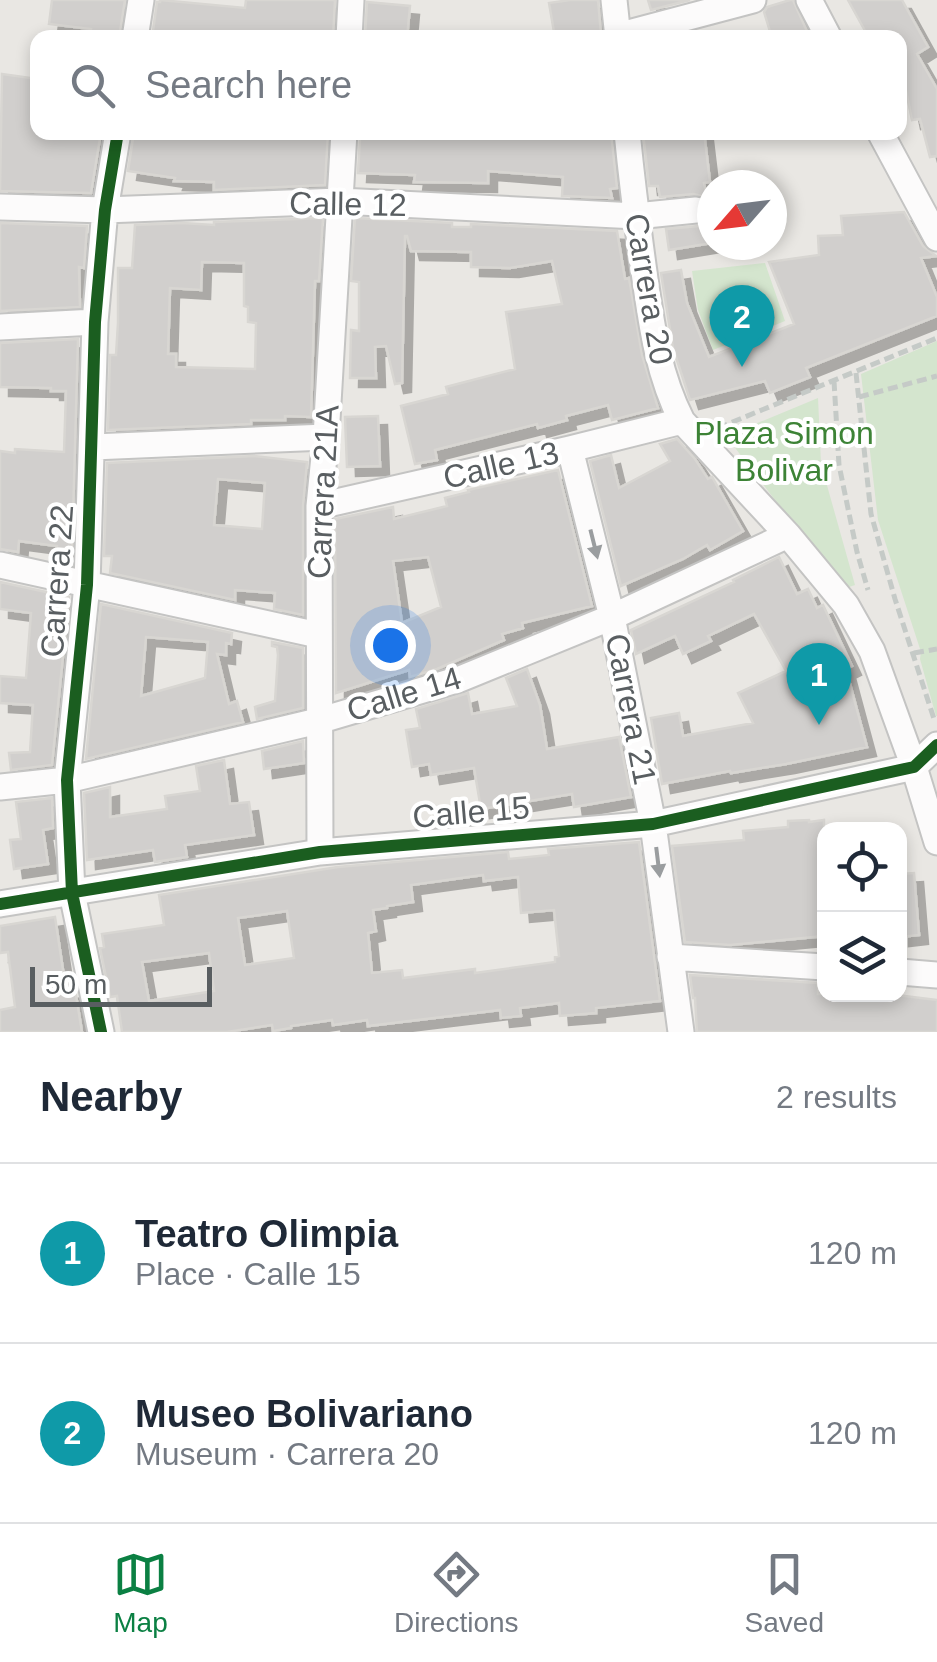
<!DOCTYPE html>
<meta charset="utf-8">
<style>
body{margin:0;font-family:Arial,sans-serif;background:#f2f2f3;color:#1f2937}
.controls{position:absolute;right:30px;bottom:30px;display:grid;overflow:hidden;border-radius:20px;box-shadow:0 5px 15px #0003}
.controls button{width:90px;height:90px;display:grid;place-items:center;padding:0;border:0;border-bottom:2px solid #e0e1e3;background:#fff;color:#1f2937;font:50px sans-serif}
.compass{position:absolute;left:697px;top:170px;width:90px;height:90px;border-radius:50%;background:#fff;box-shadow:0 5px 15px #0003;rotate:242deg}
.scale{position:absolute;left:30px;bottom:25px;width:182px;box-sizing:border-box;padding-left:10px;border:5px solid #595e61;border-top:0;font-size:28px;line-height:35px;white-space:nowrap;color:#595e61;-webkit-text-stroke:8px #fff;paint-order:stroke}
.you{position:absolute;left:390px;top:645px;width:35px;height:35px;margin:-25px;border:8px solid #fff;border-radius:50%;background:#1a73e8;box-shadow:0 0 0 15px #1a73e833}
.badge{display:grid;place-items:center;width:65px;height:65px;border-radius:50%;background:#0b8043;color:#fff;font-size:32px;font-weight:700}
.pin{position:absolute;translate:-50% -82px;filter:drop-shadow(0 2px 5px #0008)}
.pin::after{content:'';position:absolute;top:52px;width:35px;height:30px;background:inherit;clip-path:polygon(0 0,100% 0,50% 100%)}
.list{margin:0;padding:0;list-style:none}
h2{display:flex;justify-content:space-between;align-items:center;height:130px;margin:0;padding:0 40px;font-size:42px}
h2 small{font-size:32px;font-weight:400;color:#747a83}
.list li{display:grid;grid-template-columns:65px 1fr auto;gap:30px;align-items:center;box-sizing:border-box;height:180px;padding:0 40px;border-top:2px solid #e0e1e3}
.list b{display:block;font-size:38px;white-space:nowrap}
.list p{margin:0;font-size:32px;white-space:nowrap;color:#747a83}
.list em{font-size:32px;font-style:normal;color:#747a83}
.icon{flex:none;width:55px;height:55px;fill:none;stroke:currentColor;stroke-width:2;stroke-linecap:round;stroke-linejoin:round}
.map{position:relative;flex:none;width:937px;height:1032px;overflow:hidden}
.search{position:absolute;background:#fff;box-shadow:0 5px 15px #0003;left:30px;right:30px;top:30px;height:110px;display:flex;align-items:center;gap:25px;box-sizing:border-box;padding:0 35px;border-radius:20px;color:#747a83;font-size:38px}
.sheet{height:490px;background:#fff}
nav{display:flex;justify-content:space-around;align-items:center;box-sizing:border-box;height:140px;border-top:2px solid #e0e1e3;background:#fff;font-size:28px;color:#747a83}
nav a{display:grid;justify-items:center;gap:5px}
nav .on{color:#0b8043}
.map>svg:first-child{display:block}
.green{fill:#d4e5ce}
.building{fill:#d1cfcd;stroke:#d8d6d2;stroke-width:2.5;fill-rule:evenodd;filter:url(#shadow)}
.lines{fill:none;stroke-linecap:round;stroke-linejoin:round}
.street-casing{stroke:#c4c4c3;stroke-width:29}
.path{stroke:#c5cac7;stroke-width:5;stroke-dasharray:10 5;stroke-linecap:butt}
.street{stroke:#fcfbfb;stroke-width:25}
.cycleway-casing{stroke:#fff;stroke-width:19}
.cycleway{stroke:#1b5e20;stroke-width:12}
.oneway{fill:#9a9d9f}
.labels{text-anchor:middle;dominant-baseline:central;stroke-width:8;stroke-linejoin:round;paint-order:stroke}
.street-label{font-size:32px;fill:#595e61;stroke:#fff}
.park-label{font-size:32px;fill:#3d8336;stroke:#fff}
</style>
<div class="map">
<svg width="937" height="1032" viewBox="0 0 937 1032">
<defs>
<filter id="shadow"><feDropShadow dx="9" dy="9" stdDeviation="0" flood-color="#0004"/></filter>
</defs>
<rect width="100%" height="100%" fill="#e9e7e3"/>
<!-- green -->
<path class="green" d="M 765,263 L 785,321 L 713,350 L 698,310 L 692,271 Z
M 937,341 L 937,716 L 936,716 L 920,659 L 921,652 L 878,520 L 861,374 Z
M 818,398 L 821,464 L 855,585 L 843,589 L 726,436 Z"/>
<!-- building -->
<path class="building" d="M 52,0 L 125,0 L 119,38 L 90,38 L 91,29 L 49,24 Z
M 160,0 L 245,8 L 246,0 L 335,0 L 333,38 L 152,38 L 157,2 L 160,2 Z
M 570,0 L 598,0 L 601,34 L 577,38 L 555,38 L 549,3 Z
M 648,0 L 690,0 L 651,10 Z
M 790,0 L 793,0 L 810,38 L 772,38 L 764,12 L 767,7 Z
M 848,0 L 902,0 L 928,47 L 917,54 L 937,89 L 937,156 L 930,157 L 920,119 L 912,120 L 904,81 L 900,83 L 900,38 L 869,38 Z
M 367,2 L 410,6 L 407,38 L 365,38 Z
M 2,74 L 38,79 L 38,132 L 101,132 L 91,193 L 0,191 Z
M 134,132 L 328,132 L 325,185 L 214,190 L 214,182 L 174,181 L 175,178 L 128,171 Z
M 414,132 L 611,132 L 617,188 L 610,189 L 612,198 L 562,196 L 563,177 L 488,171 L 488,183 L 414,182 L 415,175 L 358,173 L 360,138 L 414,139 Z
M 643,132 L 704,132 L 710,182 L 704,183 L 707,198 L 694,194 L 660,197 L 658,186 L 649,186 Z
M 904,212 L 923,246 L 936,256 L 921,258 L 937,297 L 937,316 L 806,368 L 810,377 L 770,393 L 765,381 L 690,400 L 673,348 L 661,273 L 681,270 L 687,303 L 709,357 L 794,324 L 769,262 L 819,255 L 818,236 L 843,235 L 841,216 Z
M 323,218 L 319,281 L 315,281 L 311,417 L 285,416 L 285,420 L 251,420 L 251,424 L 108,430 L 110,355 L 116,355 L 118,323 L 118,268 L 132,268 L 135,225 L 182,223 L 214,225 L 214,222 ZM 202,262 L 244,263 L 244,306 L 248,307 L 248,322 L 256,323 L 255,369 L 176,367 L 176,354 L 168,354 L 170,288 L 201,290 Z
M 355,218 L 452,223 L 452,227 L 471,227 L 471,224 L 617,231 L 625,279 L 629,278 L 642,355 L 658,408 L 612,420 L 608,405 L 566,416 L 567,420 L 538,428 L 537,424 L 435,450 L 437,460 L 415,464 L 401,406 L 448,394 L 446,387 L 515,369 L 506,312 L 562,304 L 552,261 L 510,268 L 471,267 L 471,252 L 411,251 L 407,236 L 405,236 L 402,383 L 395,384 L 386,346 L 375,347 L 376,378 L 350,378 L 351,330 L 359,331 L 359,282 L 351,281 Z
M 710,218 L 712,243 L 669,250 L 666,229 L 699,226 Z
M 0,223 L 87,226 L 84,268 L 79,267 L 80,307 L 0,311 Z
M 78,339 L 72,554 L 56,553 L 57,546 L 19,541 L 18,552 L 0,549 L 0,451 L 15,453 L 15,449 L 64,452 L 66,391 L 51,391 L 51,388 L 0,387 L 0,343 Z
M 378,416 L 380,466 L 347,467 L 345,417 Z
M 677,439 L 695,459 L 708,479 L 712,477 L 743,531 L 710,550 L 707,545 L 683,559 L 621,586 L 590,461 L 611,455 L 619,488 L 670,461 L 660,444 Z
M 254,456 L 307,462 L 303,506 L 303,615 L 274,609 L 275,593 L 235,590 L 235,600 L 110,573 L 112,556 L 104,556 L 107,463 ZM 218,479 L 265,483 L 262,529 L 214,525 Z
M 558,470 L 592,606 L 522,623 L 523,628 L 502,634 L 504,640 L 437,669 L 410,677 L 409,670 L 336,693 L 335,519 L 393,507 L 394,519 L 447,506 L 445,498 L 469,492 L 468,490 ZM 428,557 L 441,607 L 402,623 L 393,561 Z
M 779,557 L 797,594 L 808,589 L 817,608 L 823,605 L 852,666 L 846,669 L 867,747 L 786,764 L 731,773 L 730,771 L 662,784 L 651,718 L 679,713 L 683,736 L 753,723 L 738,693 L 786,671 L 754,614 L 708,636 L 711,641 L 683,654 L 675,636 L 636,654 L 631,630 L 734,582 L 733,580 Z
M 0,582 L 69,597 L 52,765 L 11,770 L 9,753 L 30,752 L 33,705 L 0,703 L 0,676 L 26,678 L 31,613 L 0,609 Z
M 101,604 L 232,633 L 231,644 L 226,643 L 226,655 L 217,654 L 229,704 L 237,701 L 243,722 L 86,759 ZM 146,637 L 208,642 L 205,678 L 141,696 Z
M 272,642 L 303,648 L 303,708 L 257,719 L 255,707 L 275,701 L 278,655 L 277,647 L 272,646 Z
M 527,669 L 540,705 L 547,749 L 619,737 L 631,797 L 574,807 L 572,794 L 481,809 L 474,768 L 431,775 L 429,764 L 412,767 L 406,730 L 420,728 L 416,709 L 468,693 L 472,714 L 517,706 L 506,678 Z
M 303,741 L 304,763 L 264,769 L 262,751 Z
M 224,760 L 230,804 L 249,802 L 254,835 L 185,845 L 187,857 L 155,862 L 153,850 L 87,860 L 84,793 L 110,787 L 110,817 L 167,809 L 165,796 L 200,791 L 196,766 Z
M 52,798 L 53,828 L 43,830 L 48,864 L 14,869 L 10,840 L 21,839 L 16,802 Z
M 809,820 L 809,822 L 824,820 L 824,855 L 821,855 L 824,894 L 824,936 L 730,945 L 685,942 L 672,846 L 744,840 L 743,831 L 788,827 L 788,821 Z
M 639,842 L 660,1001 L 596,1008 L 596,1013 L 560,1016 L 559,1003 L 520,1008 L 521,1016 L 501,1018 L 500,1010 L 368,1026 L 367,1020 L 333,1025 L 332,1020 L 291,1026 L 291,1028 L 273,1031 L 272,1025 L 227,1032 L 122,1032 L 117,996 L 110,997 L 100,948 L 104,947 L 102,934 L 164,925 L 159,895 L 338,867 L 508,852 L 509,859 L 549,855 L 548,849 ZM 483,875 L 484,881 L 518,877 L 521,913 L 554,910 L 559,956 L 555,957 L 555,962 L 475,973 L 475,969 L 403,978 L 402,970 L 372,973 L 368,933 L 376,931 L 373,910 L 387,908 L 387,906 L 413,902 L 411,885 ZM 287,911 L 294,958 L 245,965 L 238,918 ZM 209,953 L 214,991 L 149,1001 L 142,962 Z
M 914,873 L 919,935 L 900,937 L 900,874 Z
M 55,917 L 66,990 L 75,989 L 82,1032 L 0,1032 L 0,1010 L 15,1007 L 8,952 L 0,953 L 0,926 Z
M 690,975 L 818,983 L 818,994 L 889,994 L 937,1000 L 937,1032 L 697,1032 L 695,998 L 693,998 Z"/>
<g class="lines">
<defs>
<path id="street" d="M 614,0 L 618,38
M 809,0 L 829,38
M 617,36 L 753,0
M 135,38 L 141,0
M 349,38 L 351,0
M 627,132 C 632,182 638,230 645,279 C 652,329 659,376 682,421 L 788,535 L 846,605 L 872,651 L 914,767 L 937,842
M 880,132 L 937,238
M 0,207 L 105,210 L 340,201 L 636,216 L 696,210
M 0,327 L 95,322
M 93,447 L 326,437
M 570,449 L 612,617 L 653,824 L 681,1032
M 319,506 L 570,449 L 682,421
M 0,565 L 318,635
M 0,787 L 67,780 L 318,721 L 460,679 L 612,617 L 788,535
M 320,852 L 319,506 L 326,437 L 344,132
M 0,904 L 320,852 L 653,824 L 914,767 L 937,745
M 670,957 L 824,967
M 900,972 L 937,975
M 101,1032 L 72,893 L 67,780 L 87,585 L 95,322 L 105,210 L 118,132"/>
</defs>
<!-- street casing -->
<use href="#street" class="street-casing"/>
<!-- path -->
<path class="path" d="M 856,373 L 871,514 L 895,599 L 935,722
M 834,381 L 839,465 L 857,552 L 868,590
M 859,397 L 937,376
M 718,428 L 937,338
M 914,653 L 937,649"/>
<!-- street -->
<use href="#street" class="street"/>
<defs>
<path id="cycleway" d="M 0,904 L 320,852 L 653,824 L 914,767 L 937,745
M 101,1032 L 72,893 L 67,780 L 87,585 L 95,322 L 105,210 L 118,132"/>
</defs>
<!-- cycleway casing -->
<use href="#cycleway" class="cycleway-casing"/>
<!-- cycleway -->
<use href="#cycleway" class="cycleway"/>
</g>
<!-- one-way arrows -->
<defs><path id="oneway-solid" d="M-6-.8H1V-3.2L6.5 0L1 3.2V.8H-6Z" transform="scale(2.5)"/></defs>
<g class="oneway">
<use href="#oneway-solid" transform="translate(594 544) rotate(76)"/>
<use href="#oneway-solid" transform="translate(658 862) rotate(83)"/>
</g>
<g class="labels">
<!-- street labels -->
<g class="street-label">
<text transform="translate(348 204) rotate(1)">Calle 12</text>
<text transform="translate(649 289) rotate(80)">Carrera 20</text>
<text transform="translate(501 465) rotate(-13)">Calle 13</text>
<text transform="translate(323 492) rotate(-87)">Carrera 21A</text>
<text transform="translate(57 581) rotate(-86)">Carrera 22</text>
<text transform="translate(404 694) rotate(-17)">Calle 14</text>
<text transform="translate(631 709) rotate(79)">Carrera 21</text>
<text transform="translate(471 812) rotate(-5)">Calle 15</text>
</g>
<!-- park labels -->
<g class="park-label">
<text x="784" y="433">Plaza Simon<tspan x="784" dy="37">Bolivar</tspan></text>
</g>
</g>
</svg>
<div class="controls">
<button><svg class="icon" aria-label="locate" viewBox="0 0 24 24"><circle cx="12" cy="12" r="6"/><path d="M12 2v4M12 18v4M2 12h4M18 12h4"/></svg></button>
<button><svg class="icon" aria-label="layers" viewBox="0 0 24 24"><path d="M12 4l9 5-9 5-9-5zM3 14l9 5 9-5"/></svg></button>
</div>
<svg class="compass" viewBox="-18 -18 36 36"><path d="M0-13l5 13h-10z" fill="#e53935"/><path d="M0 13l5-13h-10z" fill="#747a83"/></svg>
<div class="scale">50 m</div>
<div class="you"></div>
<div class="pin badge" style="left:819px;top:725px;background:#0f9aa8">1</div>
<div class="pin badge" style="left:742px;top:367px;background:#0f9aa8">2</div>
<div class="search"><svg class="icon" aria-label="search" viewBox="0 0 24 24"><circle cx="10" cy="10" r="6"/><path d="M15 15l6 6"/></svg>Search here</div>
</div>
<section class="sheet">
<h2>Nearby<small>2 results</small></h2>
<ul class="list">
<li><span class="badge" style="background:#0f9aa8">1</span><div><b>Teatro Olimpia</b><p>Place · Calle 15</p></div><em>120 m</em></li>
<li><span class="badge" style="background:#0f9aa8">2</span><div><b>Museo Bolivariano</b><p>Museum · Carrera 20</p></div><em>120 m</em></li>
</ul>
</section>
<nav>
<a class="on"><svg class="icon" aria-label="map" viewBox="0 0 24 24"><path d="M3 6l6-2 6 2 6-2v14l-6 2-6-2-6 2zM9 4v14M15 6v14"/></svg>Map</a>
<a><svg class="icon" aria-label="directions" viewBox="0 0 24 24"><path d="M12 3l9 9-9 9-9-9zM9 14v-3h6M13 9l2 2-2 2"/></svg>Directions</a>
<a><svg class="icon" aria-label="saved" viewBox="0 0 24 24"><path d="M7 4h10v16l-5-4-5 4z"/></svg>Saved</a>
</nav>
